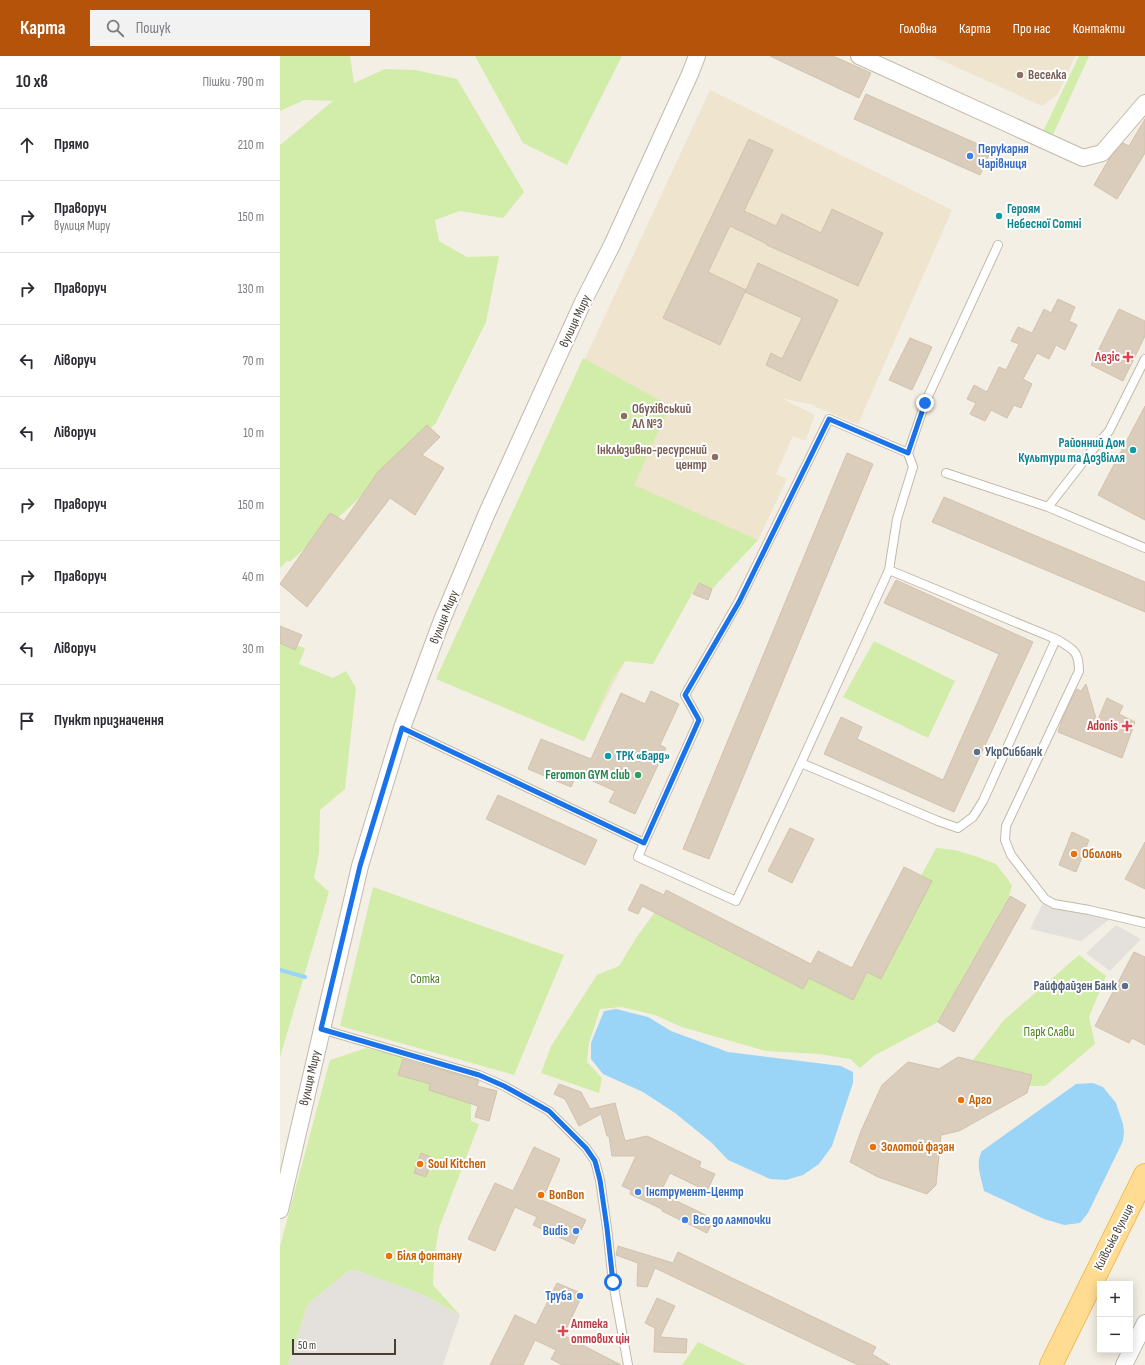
<!DOCTYPE html>
<html lang="uk">
<meta charset="utf-8">
<style>
body{margin:0;font-family:"Sofia Sans Condensed",sans-serif;background:#f2f2f3;color:#2b2b33}
.controls{position:absolute;right:12px;bottom:12px;display:grid;overflow:hidden;border-radius:0px;box-shadow:0 2px 10px #0003}
.controls button{width:36px;height:36px;display:grid;place-items:center;padding:0;border:0;border-bottom:1px solid #e1e1e2;background:#fff;color:#2b2b33;font:20px sans-serif}
.scale{position:absolute;left:12px;bottom:10px;width:104px;box-sizing:border-box;padding-left:4px;border:2px solid #473f33;border-top:0;font-size:11px;line-height:14px;white-space:nowrap;color:#473f33;-webkit-text-stroke:3px #fff;paint-order:stroke}
.stop{position:absolute;width:12px;height:12px;margin:-9px;border:3px solid #1a73e8;border-radius:50%;background:#fff}
.stop.end{background:#1a73e8;border-color:#fff;box-shadow:0 1px 4px #0008}
.list{margin:0;padding:0;list-style:none}
h2{display:flex;justify-content:space-between;align-items:center;height:52px;margin:0;padding:0 16px;font-size:17px}
h2 small{font-size:13px;font-weight:400;color:#7c7c81}
.list li{display:grid;grid-template-columns:26px 1fr auto;gap:12px;align-items:center;box-sizing:border-box;height:72px;padding:0 16px;border-top:1px solid #e1e1e2}
.list b{display:block;font-size:15px;white-space:nowrap}
.list p{margin:0;font-size:13px;white-space:nowrap;color:#7c7c81}
.list em{font-size:13px;font-style:normal;color:#7c7c81}
.icon{flex:none;width:22px;height:22px;fill:none;stroke:currentColor;stroke-width:2;stroke-linecap:round;stroke-linejoin:round}
.map{position:relative;flex:none;width:865px;height:1309px;overflow:hidden}
header{display:flex;align-items:center;gap:24px;box-sizing:border-box;height:56px;padding:0 20px;background:#b45309;color:#fff}
header strong{font-size:19px}
nav{display:flex;gap:22px;margin-inline-start:auto;font-size:14px}
.search{width:280px;height:36px;background:#f2f2f3;display:flex;align-items:center;gap:10px;box-sizing:border-box;padding:0 14px;border-radius:0px;color:#7c7c81;font-size:15px}
main{display:flex}
aside{flex:1;background:#fff}
.map>svg:first-child{display:block}
.education{fill:#efe4cd}
.green{fill:#d1eda9}
.parking{fill:#e4e1dd}
.water{fill:#9ad5f8}
.lines{fill:none;stroke-linecap:round;stroke-linejoin:round}
.stream{stroke:#9ad5f8;stroke-width:4}
.building{fill:#dacdbc;stroke:#d2c2ab}
.lane-casing{stroke:#c3b9a9;stroke-width:10}
.street-casing{stroke:#c3b9a9;stroke-width:18}
.primary-casing{stroke:#f0bc56;stroke-width:24}
.lane{stroke:#fff;stroke-width:8}
.street{stroke:#fff;stroke-width:16}
.primary{stroke:#ffdc92;stroke-width:22}
.route{stroke:#1a73e8;stroke-width:5}
.education-dot{fill:#8d6e63;stroke:#fff;stroke-width:1.5}
.shop-dot{fill:#3f7fe0;stroke:#fff;stroke-width:1.5}
.culture-dot{fill:#0f9aa8;stroke:#fff;stroke-width:1.5}
.health-dot{fill:#e0444e;stroke:#fff;stroke-width:1.5}
.service-dot{fill:#5c6f8a;stroke:#fff;stroke-width:1.5}
.leisure-dot{fill:#2e9e5b;stroke:#fff;stroke-width:1.5}
.food-dot{fill:#e8710a;stroke:#fff;stroke-width:1.5}
.labels{text-anchor:middle;dominant-baseline:central;stroke-width:4;stroke-linejoin:round;paint-order:stroke}
.education-label{font-size:13px;font-weight:bold;fill:#785e54;stroke:#fff;text-anchor:start}
.shop-label{font-size:13px;font-weight:bold;fill:#366cbe;stroke:#fff;text-anchor:start}
.culture-label{font-size:13px;font-weight:bold;fill:#0d838f;stroke:#fff;text-anchor:start}
.street-label{font-size:13px;fill:#473f33;stroke:#fff}
.health-label{font-size:13px;font-weight:bold;fill:#be3a42;stroke:#fff;text-anchor:end}
.service-label{font-size:13px;font-weight:bold;fill:#4e5e75;stroke:#fff;text-anchor:start}
.leisure-label{font-size:13px;font-weight:bold;fill:#27864d;stroke:#fff;text-anchor:end}
.food-label{font-size:13px;font-weight:bold;fill:#c56008;stroke:#fff;text-anchor:start}
.park-label{font-size:13px;fill:#487f21;stroke:#fff}
</style>
<header>
<strong>Карта</strong>
<div class="search"><svg class="icon" aria-label="search" viewBox="0 0 24 24"><circle cx="10" cy="10" r="6"/><path d="M15 15l6 6"/></svg>Пошук</div>
<nav><a>Головна</a><a>Карта</a><a>Про нас</a><a>Контакти</a></nav>
</header>
<main>
<aside>
<h2>10 хв<small>Пішки · 790 m</small></h2>
<ul class="list">
<li><svg class="icon" aria-label="ahead" viewBox="0 0 24 24"><path d="M12 20V5M6 11l6-6 6 6"/></svg><div><b>Прямо</b></div><em>210 m</em></li>
<li><svg class="icon" aria-label="right" viewBox="0 0 24 24"><path d="M7 20v-9h11M14 6l5 5-5 5"/></svg><div><b>Праворуч</b><p>вулиця Миру</p></div><em>150 m</em></li>
<li><svg class="icon" aria-label="right" viewBox="0 0 24 24"><path d="M7 20v-9h11M14 6l5 5-5 5"/></svg><div><b>Праворуч</b></div><em>130 m</em></li>
<li><svg class="icon" aria-label="left" viewBox="0 0 24 24"><path d="M17 20v-9H6M10 6l-5 5 5 5"/></svg><div><b>Ліворуч</b></div><em>70 m</em></li>
<li><svg class="icon" aria-label="left" viewBox="0 0 24 24"><path d="M17 20v-9H6M10 6l-5 5 5 5"/></svg><div><b>Ліворуч</b></div><em>10 m</em></li>
<li><svg class="icon" aria-label="right" viewBox="0 0 24 24"><path d="M7 20v-9h11M14 6l5 5-5 5"/></svg><div><b>Праворуч</b></div><em>150 m</em></li>
<li><svg class="icon" aria-label="right" viewBox="0 0 24 24"><path d="M7 20v-9h11M14 6l5 5-5 5"/></svg><div><b>Праворуч</b></div><em>40 m</em></li>
<li><svg class="icon" aria-label="left" viewBox="0 0 24 24"><path d="M17 20v-9H6M10 6l-5 5 5 5"/></svg><div><b>Ліворуч</b></div><em>30 m</em></li>
<li><svg class="icon" aria-label="arrive" viewBox="0 0 24 24"><path d="M6 21V4h12l-3 4 3 4H6"/></svg><div><b>Пункт призначення</b></div></li>
</ul>
</aside>
<div class="map">
<svg width="865" height="1309" viewBox="0 0 865 1309">
<rect width="100%" height="100%" fill="#f4efe4"/>
<!-- education -->
<path class="education" d="M 652,0 L 795,0 L 778,38 L 762,50 Z
M 430,34 L 672,154 L 578,368 L 533,350 L 537,350 L 501,342 L 535,359 L 525,385 L 513,380 L 496,418 L 507,423 L 478,484 L 436,466 L 373,608 L 345,605 L 304,685 L 156,623 Z"/>
<!-- green -->
<path class="green" d="M 0,0 L 70,0 L 74,27 L 105,13 L 135,14 L 177,23 L 244,136 L 223,162 L 180,155 L 155,164 L 159,185 L 187,201 L 219,200 L 206,266 L 156,367 L 74,447 L 11,505 L 7,505 L 0,512 L 0,89 L 53,45 L 24,44 L 0,55 Z
M 195,0 L 342,0 L 287,109 L 243,87 Z
M 799,0 L 809,0 L 770,85 L 761,80 Z
M 303,302 L 390,350 L 354,429 L 478,484 L 432,533 L 418,527 L 373,608 L 345,605 L 331,625 L 304,685 L 156,623 Z
M 0,584 L 25,592 L 19,608 L 53,622 L 66,615 L 76,632 L 65,733 L 40,754 L 39,797 L 34,822 L 49,836 L 0,1001 Z
M 594,585 L 675,625 L 648,682 L 563,641 Z
M 656,792 L 675,794 L 698,801 L 716,808 L 732,829 L 729,840 L 658,966 L 595,999 L 580,1012 L 570,1003 L 539,998 L 486,995 L 402,971 L 375,959 L 342,951 L 320,953 L 309,987 L 307,1006 L 322,1022 L 319,1037 L 261,1017 L 271,990 L 317,919 L 339,910 L 356,882 L 375,856 L 523,933 L 529,922 L 573,944 L 587,916 L 601,923 L 641,820 Z
M 93,831 L 284,899 L 234,1019 L 60,970 Z
M 799,899 L 826,920 L 809,961 L 815,988 L 765,1030 L 749,1030 L 751,1019 L 693,1004 L 724,964 Z
M 86,992 L 124,1001 L 118,1019 L 150,1028 L 149,1034 L 191,1047 L 191,1065 L 199,1068 L 159,1172 L 154,1203 L 153,1229 L 180,1259 L 146,1240 L 75,1214 L 70,1214 L 28,1248 L 8,1309 L 0,1309 L 0,1190 L 50,1004 Z
M 418,1286 L 466,1309 L 402,1309 Z"/>
<!-- parking -->
<path class="parking" d="M 765,843 L 834,860 L 801,885 L 750,873 Z
M 836,869 L 861,883 L 830,915 L 806,897 Z
M 70,1214 L 75,1214 L 120,1230 L 146,1240 L 180,1259 L 163,1309 L 8,1309 L 28,1248 Z"/>
<!-- water -->
<path class="water" d="M 336,953 L 368,961 L 391,975 L 448,996 L 561,1010 L 573,1016 L 573,1027 L 552,1090 L 539,1108 L 523,1119 L 506,1124 L 490,1123 L 448,1104 L 432,1087 L 395,1057 L 363,1036 L 323,1018 L 311,1003 L 311,987 L 324,955 Z
M 813,1027 L 823,1031 L 836,1047 L 843,1068 L 844,1076 L 843,1085 L 808,1157 L 800,1167 L 784,1169 L 764,1163 L 704,1135 C 701,1121 695,1108 702,1095 L 796,1028 Z"/>
<g class="lines">
<!-- stream -->
<path class="stream" d="M 0,914 L 25,921"/>
</g>
<!-- building -->
<path class="building" d="M 490,0 L 553,0 L 591,17 L 579,42 Z
M 586,38 L 711,94 L 700,119 L 574,63 Z
M 865,63 L 865,97 L 837,143 L 814,129 L 829,103 L 843,87 L 849,90 Z
M 469,83 L 493,94 L 464,155 L 496,170 L 502,158 L 541,177 L 552,153 L 603,177 L 578,230 L 487,189 L 487,188 L 450,170 L 428,216 L 466,234 L 440,289 L 383,262 Z
M 478,207 L 558,244 L 520,325 L 486,309 L 491,297 L 502,303 L 522,262 L 465,236 Z
M 778,243 L 795,251 L 789,265 L 797,269 L 785,294 L 776,289 L 769,303 L 757,297 L 743,323 L 752,328 L 741,352 L 734,349 L 727,362 L 711,354 L 705,365 L 690,358 L 696,347 L 687,343 L 694,329 L 707,336 L 719,311 L 726,314 L 739,288 L 731,285 L 738,271 L 752,277 L 764,253 L 771,257 Z
M 839,253 L 865,265 L 865,280 L 843,325 L 811,309 Z
M 630,282 L 652,291 L 632,334 L 609,324 Z
M 865,350 L 865,464 L 818,439 Z
M 147,369 L 160,381 L 142,399 L 164,412 L 135,459 L 110,442 L 27,551 L 0,528 L 50,457 L 64,465 L 98,416 Z
M 567,397 L 593,408 L 429,803 L 403,793 Z
M 664,441 L 865,526 L 865,556 L 652,466 Z
M 616,524 L 753,586 L 674,756 L 544,698 L 561,661 L 582,671 L 577,683 L 663,724 L 719,598 L 604,547 Z
M 419,527 L 432,533 L 428,544 L 413,538 Z
M 0,570 L 22,579 L 15,594 L 0,587 Z
M 806,628 L 817,666 L 827,642 L 843,650 L 839,658 L 855,666 L 842,702 L 778,676 L 782,664 L 794,638 L 797,633 L 801,635 Z
M 371,635 L 399,648 L 380,689 L 386,692 L 355,758 L 329,746 L 335,735 L 297,718 L 291,731 L 248,713 L 261,683 L 311,703 L 341,637 L 365,648 Z
M 218,739 L 317,784 L 305,809 L 206,763 Z
M 510,772 L 534,783 L 512,827 L 488,815 Z
M 792,776 L 809,784 L 796,816 L 779,809 Z
M 865,786 L 865,833 L 845,823 Z
M 624,811 L 652,825 L 601,923 L 587,916 L 573,944 L 529,922 L 523,933 L 362,850 L 358,858 L 348,854 L 361,828 L 384,839 L 386,834 L 531,908 L 538,895 L 572,912 Z
M 730,840 L 746,849 L 674,976 L 658,966 Z
M 854,896 L 865,901 L 865,989 L 852,982 L 849,987 L 815,970 Z
M 678,1001 L 752,1019 L 747,1037 L 679,1075 L 661,1079 L 656,1129 L 647,1138 L 598,1121 L 570,1106 L 581,1075 L 602,1029 L 628,1006 L 659,1013 Z
M 123,1003 L 197,1024 L 199,1025 L 197,1030 L 217,1035 L 209,1065 L 195,1061 L 198,1050 L 149,1034 L 150,1028 L 118,1019 Z
M 279,1028 L 301,1036 L 310,1053 L 335,1047 L 345,1085 L 367,1080 L 421,1106 L 419,1111 L 435,1118 L 427,1135 L 390,1117 L 380,1137 L 434,1163 L 427,1177 L 382,1155 L 382,1153 L 350,1138 L 351,1134 L 342,1130 L 356,1100 L 332,1100 L 329,1080 L 327,1080 L 321,1058 L 299,1070 L 285,1043 L 274,1038 Z
M 254,1091 L 280,1103 L 262,1144 L 306,1164 L 294,1188 L 253,1169 L 257,1161 L 235,1151 L 215,1195 L 188,1183 L 215,1127 L 233,1135 Z
M 141,1097 L 153,1102 L 146,1121 L 134,1117 Z
M 338,1190 L 393,1207 L 398,1196 L 596,1291 L 592,1298 L 610,1309 L 578,1309 L 375,1212 L 367,1231 L 357,1230 L 358,1207 L 336,1199 Z
M 277,1227 L 303,1238 L 283,1279 L 341,1309 L 282,1309 L 271,1303 L 276,1294 L 255,1284 L 243,1309 L 210,1309 L 235,1259 L 256,1269 Z
M 377,1242 L 395,1250 L 380,1281 L 407,1283 L 406,1297 L 374,1296 L 375,1272 L 365,1267 Z"/>
<g class="lines">
<defs>
<path id="lane" d="M 628,397 L 645,347 L 718,189
M 666,417 L 768,451 L 865,492
M 768,451 L 810,397 L 829,375 L 865,303
M 609,514 L 776,583 C 793,593 799,595 799,615 L 726,770 L 725,784 L 731,799 L 765,843 L 774,848 L 809,854 L 865,867
M 122,672 L 364,787 L 419,664 L 405,639 L 459,545 L 549,363 L 628,397 L 633,411 L 617,463 L 609,514 L 521,707 L 456,845 L 358,801 L 364,787
M 521,707 L 658,765 L 678,772 L 693,761 L 703,745 L 776,583
M 41,973 L 199,1019 L 224,1030 L 269,1055 L 306,1092 L 315,1105 L 320,1124 L 327,1172 L 333,1226 L 348,1309"/>
<path id="street" d="M 579,0 L 803,102 L 822,97 L 865,47
M 0,1154 L 80,810 L 122,672 L 162,564 L 207,457 L 303,246 L 332,189 L 410,18 L 417,0
M 844,1309 L 865,1267"/>
<path id="primary" d="M 771,1309 L 865,1119"/>
</defs>
<!-- lane casing -->
<use href="#lane" class="lane-casing"/>
<!-- street casing -->
<use href="#street" class="street-casing"/>
<!-- primary casing -->
<use href="#primary" class="primary-casing"/>
<!-- lane -->
<use href="#lane" class="lane"/>
<!-- street -->
<use href="#street" class="street"/>
<!-- primary -->
<use href="#primary" class="primary"/>
</g>
<g class="lines">
<!-- route -->
<path class="route" d="M 333,1226 L 327,1172 L 320,1124 L 315,1105 L 306,1092 L 269,1055 L 224,1030 L 199,1019 L 41,973 L 80,810 L 122,672 L 364,787 L 419,664 L 405,639 L 459,546 L 549,363 L 628,397 L 645,347"/>
</g>
<!-- markers -->
<g class="education-dot">
<circle cx="740" cy="19" r="4"/>
<circle cx="344" cy="360" r="4"/>
<circle cx="435" cy="401" r="4"/>
</g>
<g class="shop-dot">
<circle cx="690" cy="100" r="4"/>
<circle cx="358" cy="1136" r="4"/>
<circle cx="405" cy="1164" r="4"/>
<circle cx="296" cy="1175" r="4"/>
<circle cx="300" cy="1240" r="4"/>
</g>
<g class="culture-dot">
<circle cx="719" cy="160" r="4"/>
<circle cx="853" cy="394" r="4"/>
<circle cx="328" cy="700" r="4"/>
</g>
<g class="health-dot">
<path d="M846 295h4v4h4v4h-4v4h-4v-4h-4v-4h4z"/>
<path d="M845 664h4v4h4v4h-4v4h-4v-4h-4v-4h4z"/>
<path d="M281 1269h4v4h4v4h-4v4h-4v-4h-4v-4h4z"/>
</g>
<g class="service-dot">
<circle cx="697" cy="696" r="4"/>
<circle cx="845" cy="930" r="4"/>
</g>
<circle class="leisure-dot" cx="358" cy="719" r="4"/>
<g class="food-dot">
<circle cx="794" cy="798" r="4"/>
<circle cx="681" cy="1044" r="4"/>
<circle cx="593" cy="1091" r="4"/>
<circle cx="140" cy="1108" r="4"/>
<circle cx="261" cy="1139" r="4"/>
<circle cx="109" cy="1200" r="4"/>
</g>
<g class="labels">
<!-- education labels -->
<g class="education-label">
<text x="748" y="19">Веселка</text>
<text x="352" y="353">Обухівський<tspan x="352" dy="15">АЛ №3</tspan></text>
<text x="427" y="394" text-anchor="end">Інклюзивно-ресурсний<tspan x="427" dy="15">центр</tspan></text>
</g>
<!-- shop labels -->
<g class="shop-label">
<text x="698" y="93">Перукарня<tspan x="698" dy="15">Чарівниця</tspan></text>
<text x="366" y="1136">Інструмент-Центр</text>
<text x="413" y="1164">Все до лампочки</text>
<text x="288" y="1175" text-anchor="end">Budis</text>
<text x="292" y="1240" text-anchor="end">Труба</text>
</g>
<!-- culture labels -->
<g class="culture-label">
<text x="727" y="153">Героям<tspan x="727" dy="15">Небесної Сотні</tspan></text>
<text x="845" y="387" text-anchor="end">Районний Дом<tspan x="845" dy="15">Культури та Дозвілля</tspan></text>
<text x="336" y="700">ТРК «Бард»</text>
</g>
<!-- street labels -->
<g class="street-label">
<text transform="translate(295 265) rotate(-65)">вулиця Миру</text>
<text transform="translate(164 561) rotate(-68)">вулиця Миру</text>
<text transform="translate(30 1022) rotate(-77)">вулиця Миру</text>
<text transform="translate(834 1181) rotate(-63)">Київська вулиця</text>
</g>
<!-- health labels -->
<g class="health-label">
<text x="840" y="301">Лезіс</text>
<text x="838" y="670">Adonis</text>
<text x="291" y="1268" text-anchor="start">Аптека<tspan x="291" dy="15">оптових цін</tspan></text>
</g>
<!-- service labels -->
<g class="service-label">
<text x="705" y="696">УкрСиббанк</text>
<text x="837" y="930" text-anchor="end">Райффайзен Банк</text>
</g>
<!-- leisure labels -->
<g class="leisure-label">
<text x="350" y="719">Feromon GYM club</text>
</g>
<!-- food labels -->
<g class="food-label">
<text x="802" y="798">Оболонь</text>
<text x="689" y="1044">Арго</text>
<text x="601" y="1091">Золотой фазан</text>
<text x="148" y="1108">Soul Kitchen</text>
<text x="269" y="1139">BonBon</text>
<text x="117" y="1200">Біля фонтану</text>
</g>
<!-- park labels -->
<g class="park-label">
<text x="145" y="923">Сотка</text>
<text x="769" y="976">Парк Слави</text>
</g>
</g>
</svg>
<div class="controls">
<button>+</button>
<button>−</button>
</div>
<div class="scale">50 m</div>
<div class="stop" style="left:333px;top:1226px"></div>
<div class="stop end" style="left:645px;top:347px"></div>
</div>
</main>
